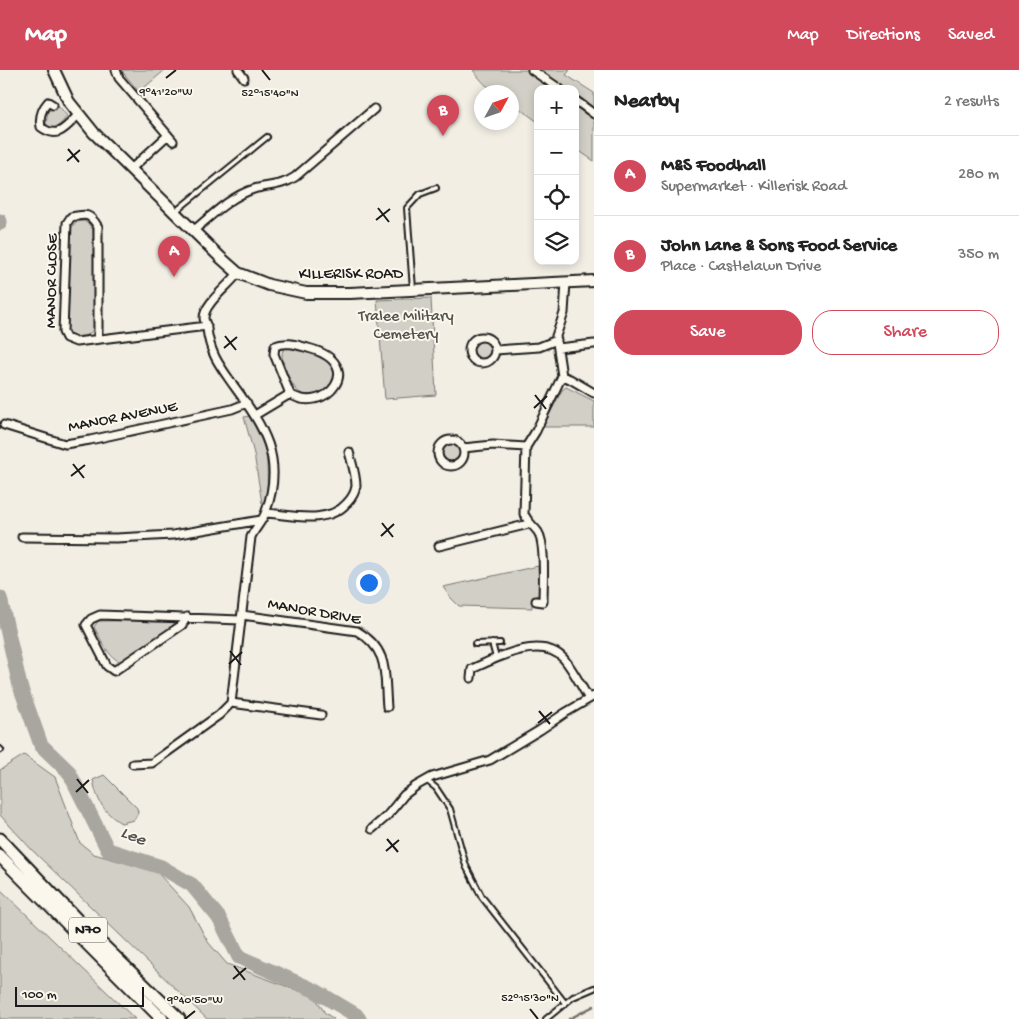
<!DOCTYPE html>
<meta charset="utf-8">
<style>
body{margin:0;font-family:"Gochi Hand",sans-serif;background:#f2f2f2;color:#222}
.controls{position:absolute;right:15px;top:15px;display:grid;overflow:hidden;border-radius:10px;box-shadow:0 2px 8px #0003}
.controls button{width:45px;height:45px;display:grid;place-items:center;padding:0;border:0;border-bottom:1px solid #e0e0e0;background:#fff;color:#222;font:25px sans-serif}
.compass{position:absolute;left:474px;top:15px;width:45px;height:45px;border-radius:50%;background:#fff;box-shadow:0 2px 8px #0003;rotate:50deg}
.scale{position:absolute;left:15px;bottom:12px;width:129px;box-sizing:border-box;padding-left:5px;border:2px solid #1c1c1c;border-top:0;font-size:14px;line-height:18px;white-space:nowrap;color:#1c1c1c;-webkit-text-stroke:4px #fbf7ec;paint-order:stroke}
.you{position:absolute;left:368px;top:512px;width:18px;height:18px;margin:-12px;border:4px solid #fff;border-radius:50%;background:#1a73e8;box-shadow:0 0 0 8px #1a73e833}
.badge{display:grid;place-items:center;width:32px;height:32px;border-radius:50%;background:#d1495b;color:#fff;font-size:16px;font-weight:700}
.pin{position:absolute;translate:-50% -41px;filter:drop-shadow(0 1px 2px #0008)}
.pin::after{content:'';position:absolute;top:26px;width:18px;height:15px;background:inherit;clip-path:polygon(0 0,100% 0,50% 100%)}
.list{margin:0;padding:0;list-style:none}
h2{display:flex;justify-content:space-between;align-items:center;height:65px;margin:0;padding:0 20px;font-size:21px}
h2 small{font-size:16px;font-weight:400;color:#767676}
.list li{display:grid;grid-template-columns:32px 1fr auto;gap:15px;align-items:center;box-sizing:border-box;height:80px;padding:0 20px;border-top:1px solid #e0e0e0}
.list b{display:block;font-size:19px;white-space:nowrap}
.list p{margin:0;font-size:16px;white-space:nowrap;color:#767676}
.list em{font-size:16px;font-style:normal;color:#767676}
.actions{display:flex;gap:10px;padding:15px 20px}
.actions a{flex:1;padding:11px 0;border:1px solid #d1495b;border-radius:20px;text-align:center;font-size:18px;color:#d1495b}
.actions .main{background:#d1495b;color:#fff}
.icon{flex:none;width:28px;height:28px;fill:none;stroke:currentColor;stroke-width:2;stroke-linecap:round;stroke-linejoin:round}
.map{position:relative;flex:none;width:594px;height:949px;overflow:hidden}
header{display:flex;align-items:center;gap:30px;box-sizing:border-box;height:70px;padding:0 25px;background:#d1495b;color:#fff}
header strong{font-size:24px}
nav{display:flex;gap:28px;margin-inline-start:auto;font-size:18px}
main{display:flex}
aside{flex:1;background:#fff}
.map>svg:first-child{display:block}
.green{fill:#d2cfc6;stroke:#777671}
.lines{fill:none;stroke-linecap:round;stroke-linejoin:round}
.stream{stroke:#716f6b;stroke-width:2.5}
.river{stroke:#a9a6a0;stroke-width:15}
.lane-casing{stroke:#1c1c1c;stroke-width:8}
.street-casing{stroke:#1c1c1c;stroke-width:11}
.secondary-casing{stroke:#1c1c1c;stroke-width:14}
.primary-casing{stroke:#1c1c1c;stroke-width:15}
.lane{stroke:#fbf7ec;stroke-width:4}
.street{stroke:#fbf7ec;stroke-width:7}
.secondary{stroke:#fbf7ec;stroke-width:10}
.primary{stroke:#fbf7ec;stroke-width:11}
.ticks{fill:none;stroke:#1c1c1c;stroke-width:2}
.labels{text-anchor:middle;dominant-baseline:central;stroke-width:4;stroke-linejoin:round;paint-order:stroke}
.shield{fill:#fbf7ec;stroke:#5f5e5a;stroke-width:1}
.shield-label{font-size:15px;font-weight:bold;fill:#1c1c1c}
.street-label{font-size:16px;fill:#1c1c1c;stroke:#fbf7ec}
.park-label{font-size:16px;fill:#53524f;stroke:#fbf7ec}
.water-label{font-size:18px;font-style:italic;fill:#545351;stroke:#fbf7ec}
.ticks-label{font-size:12px;text-anchor:middle;fill:#1c1c1c;stroke:#fbf7ec;stroke-width:4;stroke-linejoin:round;paint-order:stroke}
</style>
<header>
<strong>Map</strong>
<nav><a>Map</a><a>Directions</a><a>Saved</a></nav>
</header>
<main>
<div class="map">
<svg width="594" height="949" viewBox="0 0 594 949">
<rect width="100%" height="100%" fill="#f2eee4"/>
<filter id="ink" filterUnits="userSpaceOnUse"><feTurbulence type="fractalNoise" baseFrequency=".02" numOctaves="2"/><feDisplacementMap in="SourceGraphic" scale="10" xChannelSelector="R" yChannelSelector="G"/><feConvolveMatrix kernelMatrix="1 2 1 2 8 2 1 2 1" color-interpolation-filters="sRGB"/></filter>
<g filter="url(#ink)">
<!-- green -->
<path class="green" d="M 121,0 L 165,0 L 139,22 Z
M 473,0 L 570,0 L 566,5 L 594,23 L 594,91 L 575,78 L 575,19 L 538,19 L 538,52 L 512,33 L 512,22 C 490,22 486,17 473,0 Z
M 59,36 L 67,46 C 61,54 57,60 47,57 L 46,54 L 48,41 Z
M 83,151 L 88,153 L 93,160 L 95,256 C 90,267 84,266 73,267 L 67,262 L 67,251 L 71,158 L 76,152 Z
M 431,228 L 436,325 L 385,329 L 377,230 Z
M473 280a9 9 0 1 1 18 0a9 9 0 1 1-18 0Z
M 284,278 C 292,277 318,283 325,287 C 336,294 337,309 330,318 C 326,323 320,323 315,324 C 310,325 305,325 300,323 C 291,317 277,287 284,278 Z
M 566,317 L 594,331 L 594,357 L 543,357 L 562,320 Z
M 251,346 C 268,370 268,396 267,424 L 266,429 L 262,433 L 254,384 L 244,347 Z
M442 382a9 9 0 1 1 18 0a9 9 0 1 1-18 0Z
M 538,496 L 540,525 L 532,527 L 532,538 L 459,536 L 450,527 L 443,517 Z
M 170,550 L 176,552 L 171,560 L 122,592 C 108,589 101,568 94,557 L 98,551 Z
M 24,685 L 55,707 L 80,773 L 94,784 L 157,802 L 189,837 L 208,872 L 227,894 L 315,927 L 325,943 L 334,949 L 207,949 L 32,780 L 0,745 L 0,700 Z
M 104,705 L 137,738 L 138,743 L 134,750 L 121,753 C 103,742 97,730 93,710 Z
M 0,819 L 135,949 L 0,949 Z"/>
<g class="lines">
<!-- stream -->
<path class="stream" d="M 569,949 L 594,936"/>
<!-- river -->
<path class="river" d="M 0,151 L 0,153
M 0,528 L 20,616 L 41,675 L 69,702 L 108,780 L 161,797 L 192,815 L 219,848 L 239,887 L 314,920 L 356,945 L 359,949"/>
<defs>
<path id="lane" d="M 176,141 L 267,67
M 413,219 L 407,138 L 420,124 L 436,118
M 492,573 L 496,588
M 475,574 L 500,573
M 0,679 L 1,680
M 426,710 L 436,718 L 450,739 L 466,796 L 482,827 L 565,933
M 546,949 L 573,927 L 594,918"/>
<path id="street" d="M 116,0 L 119,8 L 173,71
M 238,0 L 244,8
M 532,0 L 560,19
M 575,30 L 594,44
M 53,35 L 48,32 C 41,40 39,47 41,57 C 58,70 66,57 78,45
M 131,99 L 168,65
M 193,161 C 211,146 231,126 254,119 C 268,115 282,116 295,107 L 374,39
M 566,212 L 564,243 L 556,266 L 562,306 L 570,309 L 594,323
M469 280a13 13 0 1 1 26 0a13 13 0 1 1-26 0Z
M 98,269 L 98,157 C 90,143 86,144 71,147 L 67,153 L 63,262 L 66,268 L 76,272 L 207,256
M 558,278 L 594,274
M 496,280 L 539,277 L 557,270
M 255,345 L 290,324 C 324,347 370,294 308,278 C 297,275 286,271 275,276 L 274,284 L 290,324
M 4,355 L 65,374 L 90,370 L 232,339 L 247,333
M438 383a13 13 0 1 1 26 0a13 13 0 1 1-26 0Z
M 463,378 L 493,375 L 526,377
M 266,443 C 292,445 328,455 347,433 C 352,428 355,423 356,416 C 356,405 352,393 349,382
M 22,467 L 116,468 L 173,465 L 261,450
M 439,476 L 529,454
M 536,531 L 543,532 C 543,516 546,474 538,462 C 533,455 529,454 524,444 L 526,377 L 536,361 L 562,306
M 242,545 L 357,561 C 390,580 384,604 387,637
M 187,547 L 182,555 L 114,601 L 107,596 L 86,555 L 91,549 L 100,545 L 241,550
M 471,608 L 472,599 C 496,588 541,564 564,589 C 574,601 581,616 589,629
M 231,633 L 321,645
M 133,694 L 152,693 L 219,645 L 231,633 L 251,467 C 255,458 263,451 266,441 C 285,389 264,357 234,316 C 220,296 210,284 207,259 C 207,255 204,251 204,248 C 204,233 230,215 238,203
M 372,759 L 387,746 L 404,725 L 416,716 L 432,707 L 490,690 L 540,660 L 565,643 L 594,626"/>
<path id="secondary" d="M 54,0 L 69,32 L 94,63 L 221,188 L 238,203 L 269,215 L 306,223 L 350,223 L 594,211"/>
<path id="primary" d="M 0,769 L 81,854 L 179,949
M 0,786 L 162,949"/>
</defs>
<!-- lane casing -->
<use href="#lane" class="lane-casing"/>
<!-- street casing -->
<use href="#street" class="street-casing"/>
<!-- secondary casing -->
<use href="#secondary" class="secondary-casing"/>
<!-- primary casing -->
<use href="#primary" class="primary-casing"/>
<!-- lane -->
<use href="#lane" class="lane"/>
<!-- street -->
<use href="#street" class="street"/>
<!-- secondary -->
<use href="#secondary" class="secondary"/>
<!-- primary -->
<use href="#primary" class="primary"/>
</g>
</g>
<!-- ticks -->
<path class="ticks" d="M 262,0 L 270,10M 166,8 L 176,0M 68,79 L 79,92M 67,91 L 80,80M 378,138 L 389,152M 376,150 L 390,139M 225,266 L 236,280M 224,278 L 237,267M 535,325 L 546,339M 534,338 L 547,326M 73,394 L 84,408M 71,406 L 85,395M 382,453 L 393,467M 381,466 L 394,454M 230,581 L 241,595M 229,594 L 242,582M 539,641 L 550,654M 538,653 L 552,642M 77,709 L 88,723M 76,722 L 89,710M 387,769 L 398,782M 386,781 L 399,770M 234,896 L 245,910M 233,909 L 246,898M 530,939 L 538,949M 185,949 L 195,941"/>
<g class="labels">
<!-- shield labels -->
<rect class="shield" x="69" y="847.5" width="38" height="25" rx="4"/>
<g class="shield-label">
<text x="88" y="860">N70</text>
</g>
<!-- street labels -->
<g class="street-label">
<text x="351" y="205">KILLERISK ROAD</text>
<text transform="translate(53 211) rotate(-89)">MANOR CLOSE</text>
<text transform="translate(123 348) rotate(-11)">MANOR AVENUE</text>
<text transform="translate(314 543) rotate(10)">MANOR DRIVE</text>
</g>
<!-- park labels -->
<g class="park-label">
<text x="406" y="247">Tralee Military<tspan x="406" dy="18">Cemetery</tspan></text>
</g>
<!-- water labels -->
<g class="water-label">
<text transform="translate(133 767) rotate(22)">Lee</text>
</g>
</g>
<g class="ticks-label">
<text x="166" y="25">9°41'20"W</text>
<text x="270" y="26">52°15'40"N</text>
<text x="530" y="931">52°15'30"N</text>
<text x="195" y="933">9°40'50"W</text>
</g>
</svg>
<div class="controls">
<button>+</button>
<button>−</button>
<button><svg class="icon" aria-label="locate" viewBox="0 0 24 24"><circle cx="12" cy="12" r="6"/><path d="M12 2v4M12 18v4M2 12h4M18 12h4"/></svg></button>
<button><svg class="icon" aria-label="layers" viewBox="0 0 24 24"><path d="M12 4l9 5-9 5-9-5zM3 14l9 5 9-5"/></svg></button>
</div>
<svg class="compass" viewBox="-18 -18 36 36"><path d="M0-13l5 13h-10z" fill="#e53935"/><path d="M0 13l5-13h-10z" fill="#767676"/></svg>
<div class="scale">100 m</div>
<div class="you"></div>
<div class="pin badge" style="left:174px;top:207px">A</div>
<div class="pin badge" style="left:443px;top:66px">B</div>
</div>
<aside>
<h2>Nearby<small>2 results</small></h2>
<ul class="list">
<li><span class="badge">A</span><div><b>M&amp;S Foodhall</b><p>Supermarket · Killerisk Road</p></div><em>280 m</em></li>
<li><span class="badge">B</span><div><b>John Lane &amp; Sons Food Service</b><p>Place · Castlelawn Drive</p></div><em>350 m</em></li>
</ul>
<div class="actions"><a class="main">Save</a><a>Share</a></div>
</aside>
</main>
